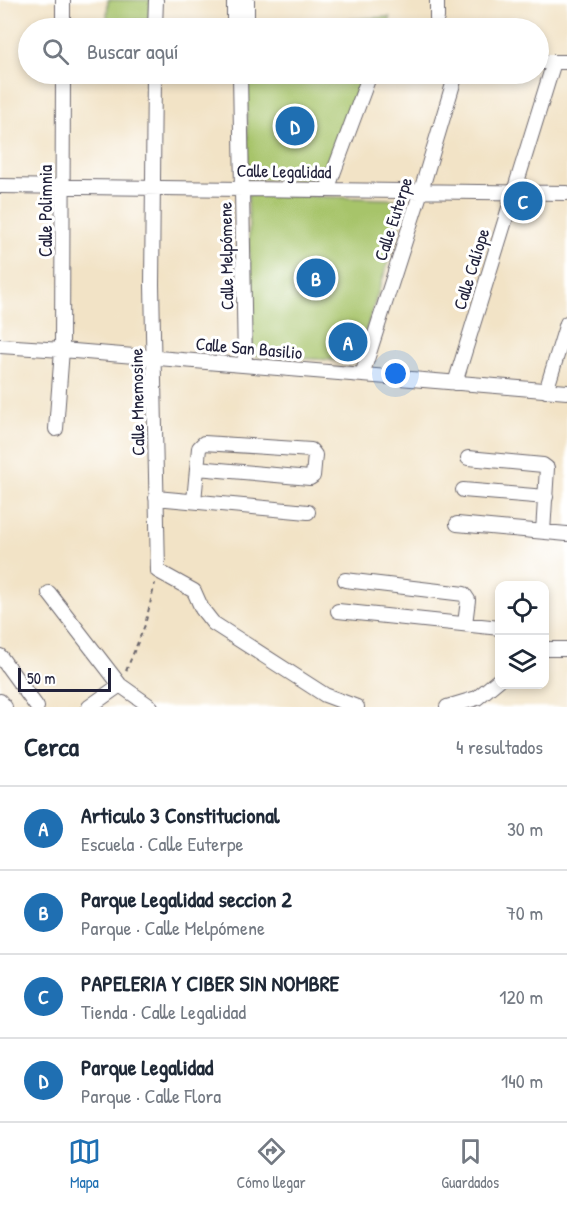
<!DOCTYPE html>
<html lang="es">
<meta charset="utf-8">
<style>
body{margin:0;font-family:"Patrick Hand",sans-serif;background:#f6f6f7;color:#1f2937}
.controls{position:absolute;right:18px;bottom:18px;display:grid;overflow:hidden;border-radius:12px;box-shadow:0 3px 9px #0003}
.controls button{width:54px;height:54px;display:grid;place-items:center;padding:0;border:0;border-bottom:2px solid #e0e1e3;background:#fff;color:#1f2937;font:30px sans-serif}
.scale{position:absolute;left:18px;bottom:15px;width:93px;box-sizing:border-box;padding-left:6px;border:3px solid #22223b;border-top:0;font-size:16px;line-height:21px;white-space:nowrap;color:#22223b;-webkit-text-stroke:4px #fff;paint-order:stroke}
.you{position:absolute;left:396px;top:374px;width:21px;height:21px;margin:-15px;border:4px solid #fff;border-radius:50%;background:#1a73e8;box-shadow:0 0 0 9px #1a73e833}
.badge{display:grid;place-items:center;width:39px;height:39px;border-radius:50%;background:#1f6fb2;color:#fff;font-size:20px;font-weight:700}
.pin{position:absolute;translate:-50% -50%;border:3px solid #fff;box-shadow:0 2px 6px #0006}
.list{margin:0;padding:0;list-style:none}
h2{display:flex;justify-content:space-between;align-items:center;height:78px;margin:0;padding:0 24px;font-size:26px}
h2 small{font-size:20px;font-weight:400;color:#747a83}
.list li{display:grid;grid-template-columns:39px 1fr auto;gap:18px;align-items:center;box-sizing:border-box;height:84px;padding:0 24px;border-top:2px solid #e0e1e3}
.list b{display:block;font-size:22px;white-space:nowrap}
.list p{margin:0;font-size:20px;white-space:nowrap;color:#747a83}
.list em{font-size:20px;font-style:normal;color:#747a83}
.icon{flex:none;width:33px;height:33px;fill:none;stroke:currentColor;stroke-width:2;stroke-linecap:round;stroke-linejoin:round}
.map{position:relative;flex:none;width:567px;height:707px;overflow:hidden}
.search{position:absolute;background:#fff;box-shadow:0 3px 9px #0003;left:18px;right:18px;top:18px;height:66px;display:flex;align-items:center;gap:15px;box-sizing:border-box;padding:0 21px;border-radius:33px;color:#747a83;font-size:22px}
.sheet{height:414px;background:#fff}
nav{display:flex;justify-content:space-around;align-items:center;box-sizing:border-box;height:84px;border-top:2px solid #e0e1e3;background:#fff;font-size:16px;color:#747a83}
nav a{display:grid;justify-items:center;gap:3px}
nav .on{color:#1f6fb2}
.map>svg:first-child{display:block}
.green{fill:#a7c46b;stroke:#647353;stroke-width:1.5}
.lines{fill:none;stroke-linecap:round;stroke-linejoin:round}
.minor-casing{stroke:#6b666c;stroke-width:16}
.path{stroke:#6b666c;stroke-width:2;stroke-dasharray:4.5 4.5;stroke-linecap:butt}
.minor{stroke:#fff;stroke-width:14}
.labels{text-anchor:middle;dominant-baseline:central;stroke-width:6;stroke-linejoin:round;paint-order:stroke}
.street-label{font-size:18px;fill:#22223b;stroke:#fff}
</style>
<div class="map">
<svg width="567" height="707" viewBox="0 0 567 707">
<rect width="100%" height="100%" fill="#fff"/>
<filter id="ink" filterUnits="userSpaceOnUse"><feTurbulence type="fractalNoise" baseFrequency=".0167" numOctaves="2"/><feDisplacementMap in="SourceGraphic" scale="12" xChannelSelector="R" yChannelSelector="G"/><feConvolveMatrix kernelMatrix="1 2 1 2 8 2 1 2 1" color-interpolation-filters="sRGB"/></filter>
<filter id="wash" filterUnits="userSpaceOnUse"><feTurbulence type="fractalNoise" baseFrequency=".008" numOctaves="4" result="noise"/><feDisplacementMap in="SourceGraphic" scale="24" xChannelSelector="R" yChannelSelector="G"/><feGaussianBlur stdDeviation="1.35" result="paint"/><feColorMatrix in="noise" values="0 0 0 0 0 0 0 0 0 0 0 0 0 0 0 0 0 1.4 0 .05"/><feComposite in="paint" operator="in"/></filter>
<g filter="url(#wash)">
<rect width="100%" height="100%" fill="#f2e3c6"/>
<!-- green -->
<path class="green" d="M 108,0 L 151,0 L 148,20 L 107,20 Z
M 390,17 L 390,28 L 247,28 L 247,25 Z
M 247,74 L 364,74 L 320,179 L 248,179 Z
M 248,194 L 408,200 L 356,361 L 252,356 Z"/>
</g>
<g filter="url(#ink)">
<g class="lines">
<defs>
<path id="minor" d="M 63,0 L 63,28
M 234,0 L 234,18 L 238,28
M 437,0 L 437,18
M 155,28 L 156,0
M 242,28 L 247,19 L 247,0
M 538,62 L 567,62
M 154,74 L 152,285 L 158,571 L 194,591 L 202,609 L 213,623 L 325,695 L 357,707
M 240,74 L 245,365
M 0,186 L 567,193
M 327,190 L 370,74
M 0,346 L 62,350 L 567,392
M 362,375 L 421,191 L 456,74
M 455,383 L 554,62
M 546,391 L 567,323
M 56,429 L 62,350 L 63,74
M 468,458 L 543,465 L 547,468 L 543,532
M 463,490 L 546,497
M 156,498 L 308,512
M 194,501 L 199,448 L 204,443 L 311,450 L 315,455 L 313,476 L 310,478 L 197,468
M 457,524 L 567,534
M 345,580 L 464,594 L 468,600 L 465,624
M 49,593 L 120,685 L 151,707
M 338,611 L 500,628
M 544,649 L 567,649
M 0,656 L 37,707
M 0,701 L 5,707
M 89,707 L 120,685
M 447,707 L 477,698 L 500,679"/>
</defs>
<!-- minor casing -->
<use href="#minor" class="minor-casing"/>
<!-- path -->
<path class="path" d="M 126,671 L 145,625 L 155,583"/>
<!-- minor -->
<use href="#minor" class="minor"/>
</g>
</g>
<g class="labels">
<!-- street labels -->
<g class="street-label">
<text transform="translate(284 171) rotate(1)">Calle Legalidad</text>
<text transform="translate(45 211) rotate(-90)">Calle Polimnia</text>
<text transform="translate(393 219) rotate(-72)">Calle Euterpe</text>
<text transform="translate(226 256) rotate(-91)">Calle Melpómene</text>
<text transform="translate(471 269) rotate(-73)">Calle Calíope</text>
<text transform="translate(249 348) rotate(5)">Calle San Basilio</text>
<text transform="translate(137 402) rotate(-91)">Calle Mnemosine</text>
</g>
</g>
</svg>
<div class="controls">
<button><svg class="icon" aria-label="locate" viewBox="0 0 24 24"><circle cx="12" cy="12" r="6"/><path d="M12 2v4M12 18v4M2 12h4M18 12h4"/></svg></button>
<button><svg class="icon" aria-label="layers" viewBox="0 0 24 24"><path d="M12 4l9 5-9 5-9-5zM3 14l9 5 9-5"/></svg></button>
</div>
<div class="scale">50 m</div>
<div class="you"></div>
<div class="pin badge" style="left:348px;top:342px">A</div>
<div class="pin badge" style="left:316px;top:278px">B</div>
<div class="pin badge" style="left:523px;top:201px">C</div>
<div class="pin badge" style="left:295px;top:126px">D</div>
<div class="search"><svg class="icon" aria-label="search" viewBox="0 0 24 24"><circle cx="10" cy="10" r="6"/><path d="M15 15l6 6"/></svg>Buscar aquí</div>
</div>
<section class="sheet">
<h2>Cerca<small>4 resultados</small></h2>
<ul class="list">
<li><span class="badge">A</span><div><b>Articulo 3 Constitucional</b><p>Escuela · Calle Euterpe</p></div><em>30 m</em></li>
<li><span class="badge">B</span><div><b>Parque Legalidad seccion 2</b><p>Parque · Calle Melpómene</p></div><em>70 m</em></li>
<li><span class="badge">C</span><div><b>PAPELERIA Y CIBER SIN NOMBRE</b><p>Tienda · Calle Legalidad</p></div><em>120 m</em></li>
<li><span class="badge">D</span><div><b>Parque Legalidad</b><p>Parque · Calle Flora</p></div><em>140 m</em></li>
</ul>
</section>
<nav>
<a class="on"><svg class="icon" aria-label="map" viewBox="0 0 24 24"><path d="M3 6l6-2 6 2 6-2v14l-6 2-6-2-6 2zM9 4v14M15 6v14"/></svg>Mapa</a>
<a><svg class="icon" aria-label="directions" viewBox="0 0 24 24"><path d="M12 3l9 9-9 9-9-9zM9 14v-3h6M13 9l2 2-2 2"/></svg>Cómo llegar</a>
<a><svg class="icon" aria-label="saved" viewBox="0 0 24 24"><path d="M7 4h10v16l-5-4-5 4z"/></svg>Guardados</a>
</nav>
